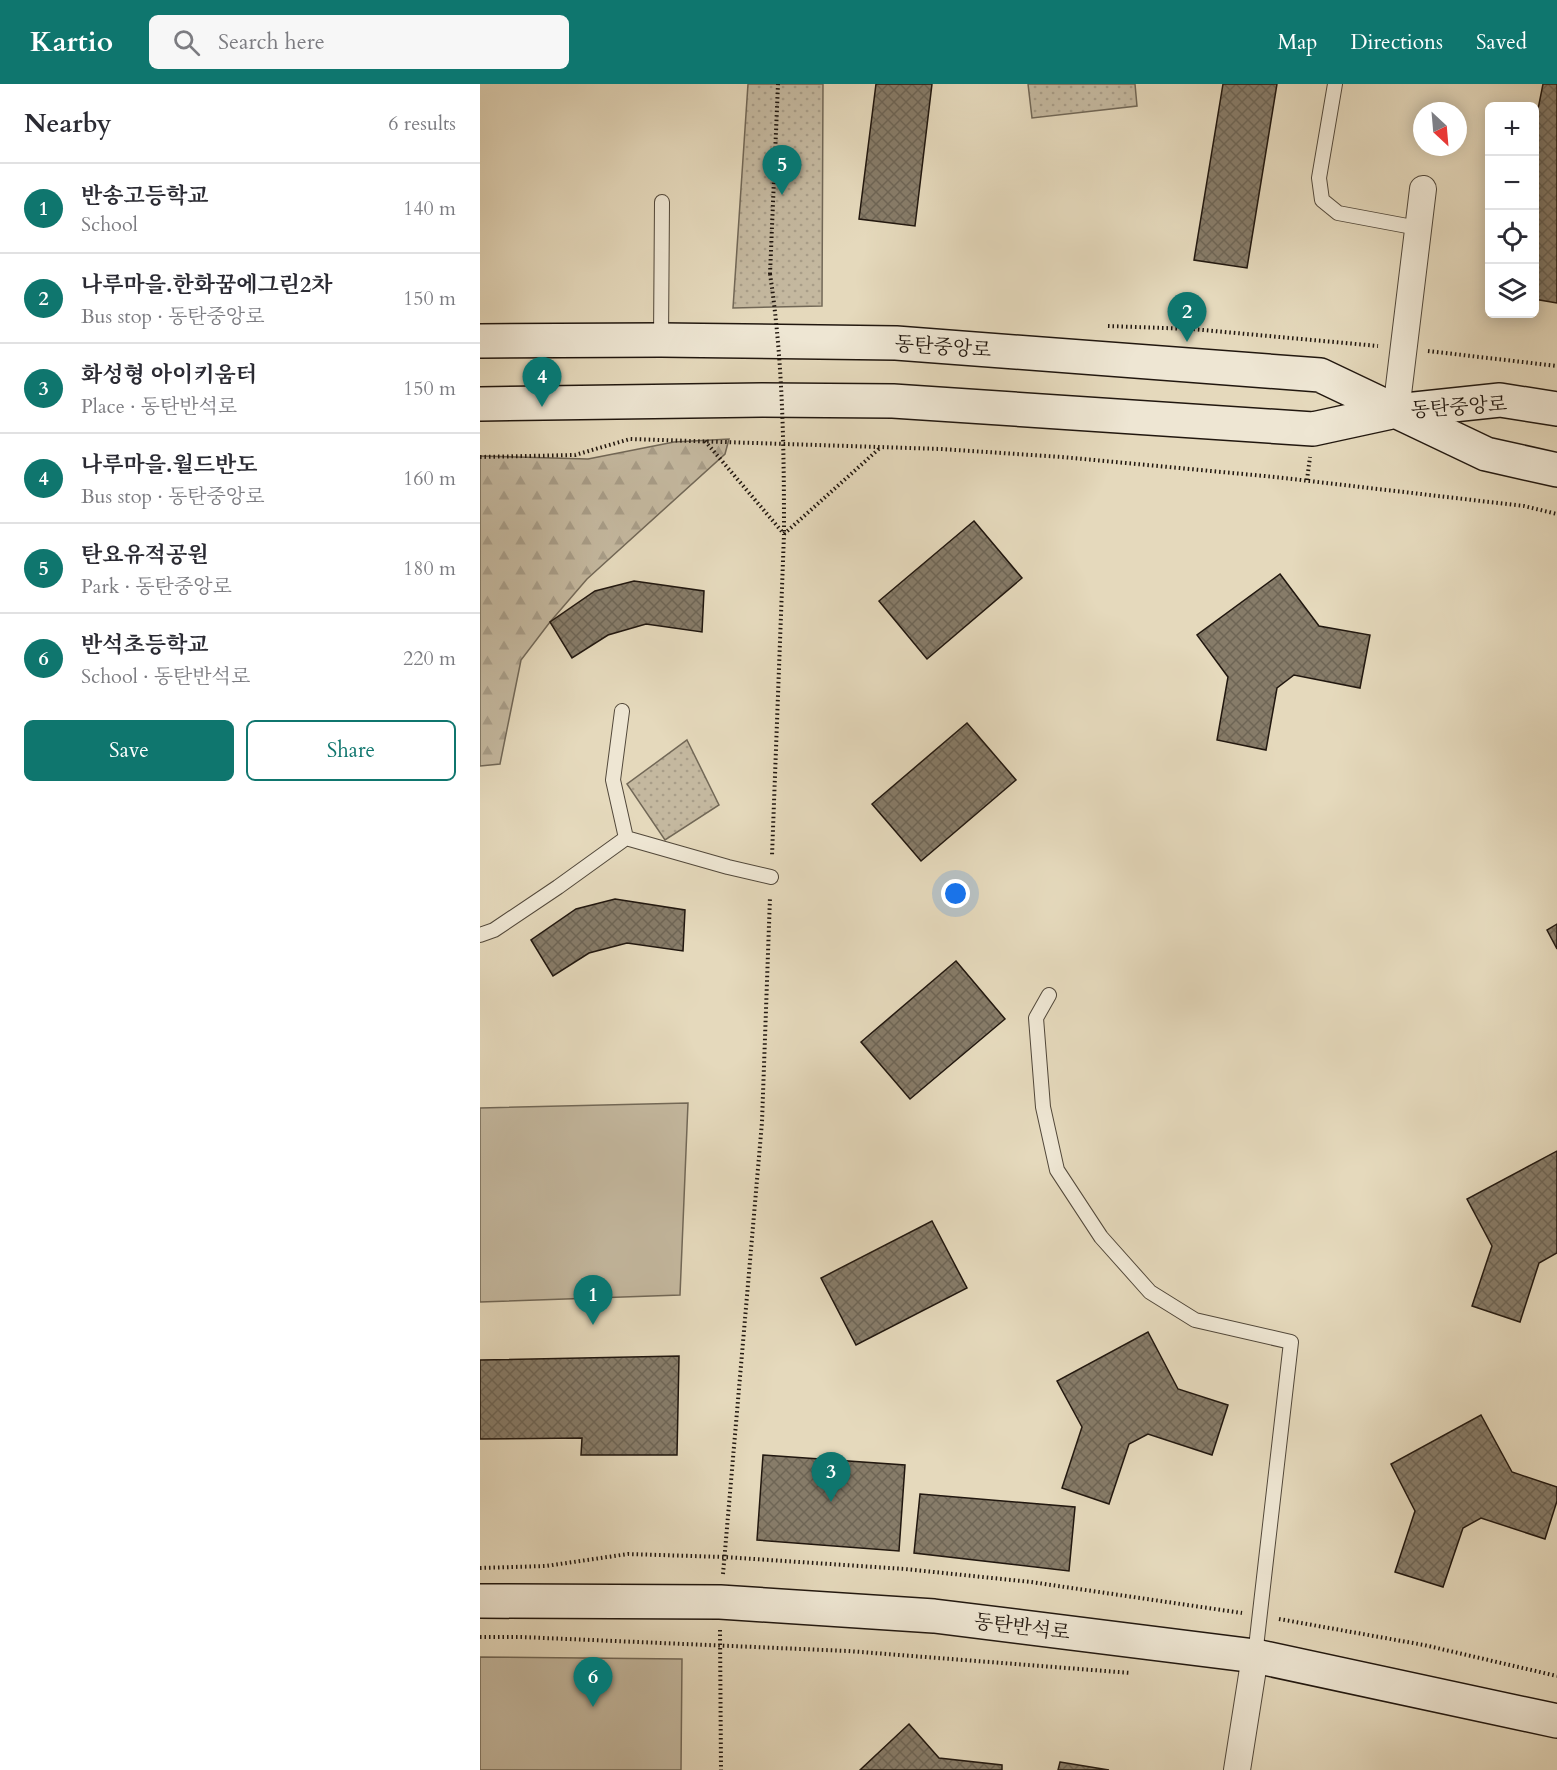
<!DOCTYPE html>
<meta charset="utf-8">
<style>
body{margin:0;font-family:Cardo,"Noto Serif KR",serif;background:#f7f7f7;color:#2b2b33}
.controls{position:absolute;right:18px;top:18px;display:grid;overflow:hidden;border-radius:9px;box-shadow:0 3px 15px #0003}
.controls button{width:54px;height:54px;display:grid;place-items:center;padding:0;border:0;border-bottom:2px solid #e1e1e2;background:#fff;color:#2b2b33;font:30px sans-serif}
.compass{position:absolute;left:933px;top:18px;width:54px;height:54px;border-radius:50%;background:#fff;box-shadow:0 3px 15px #0003;rotate:154deg}
.you{position:absolute;left:476px;top:810px;width:21px;height:21px;margin:-15px;border:4px solid #fff;border-radius:50%;background:#1a73e8;box-shadow:0 0 0 9px #1a73e833}
.badge{display:grid;place-items:center;width:39px;height:39px;border-radius:50%;background:#0f766e;color:#fff;font-size:20px;font-weight:700}
.pin{position:absolute;translate:-50% -50px;filter:drop-shadow(0 2px 3px #0008)}
.pin::after{content:'';position:absolute;top:32px;width:21px;height:18px;background:inherit;clip-path:polygon(0 0,100% 0,50% 100%)}
.list{margin:0;padding:0;list-style:none}
h2{display:flex;justify-content:space-between;align-items:center;height:78px;margin:0;padding:0 24px;font-size:26px}
h2 small{font-size:20px;font-weight:400;color:#7c7c81}
.list li{display:grid;grid-template-columns:39px 1fr auto;gap:18px;align-items:center;box-sizing:border-box;height:90px;padding:0 24px;border-top:2px solid #e1e1e2}
.list b{display:block;font-size:22px;white-space:nowrap}
.list p{margin:0;font-size:20px;white-space:nowrap;color:#7c7c81}
.list em{font-size:20px;font-style:normal;color:#7c7c81}
.actions{display:flex;gap:12px;padding:18px 24px}
.actions a{flex:1;padding:14px 0;border:2px solid #0f766e;border-radius:9px;text-align:center;font-size:21px;color:#0f766e}
.actions .main{background:#0f766e;color:#fff}
.icon{flex:none;width:33px;height:33px;fill:none;stroke:currentColor;stroke-width:2;stroke-linecap:round;stroke-linejoin:round}
.map{position:relative;flex:none;width:1077px;height:1686px;overflow:hidden}
header{display:flex;align-items:center;gap:36px;box-sizing:border-box;height:84px;padding:0 30px;background:#0f766e;color:#fff}
header strong{font-size:28px}
nav{display:flex;gap:33px;margin-inline-start:auto;font-size:21px}
.search{width:420px;height:54px;background:#f7f7f7;display:flex;align-items:center;gap:15px;box-sizing:border-box;padding:0 21px;border-radius:9px;color:#7c7c81;font-size:22px}
main{display:flex}
aside{flex:1;background:#fff}
.map>svg:first-child{display:block}
.forest{fill:url(#forest-firs);stroke:#726857;stroke-width:1.5}
.park{fill:url(#park-dots);stroke:#726857;stroke-width:1.5}
.pitch{fill:#c4b89f;stroke:#726857;stroke-width:1.5}
.building{fill:url(#building-cross-hatch);stroke:#21170f;stroke-width:1.5}
.lines{fill:none;stroke-linecap:round;stroke-linejoin:round}
.lane-casing{stroke:#52483a;stroke-width:16}
.street-casing{stroke:#52483a;stroke-width:28}
.secondary-casing{stroke:#21170f;stroke-width:36}
.path{stroke:#21170f;stroke-width:4;stroke-dasharray:1.5 3;stroke-linecap:butt}
.lane{stroke:#eee6d3;stroke-width:14}
.street{stroke:#eee6d3;stroke-width:26}
.secondary{stroke:#eee6d3;stroke-width:33}
.path-bridge{stroke:#21170f;stroke-width:4;stroke-dasharray:1.5 3;stroke-linecap:butt}
.labels{text-anchor:middle;dominant-baseline:central;stroke-width:4.5;stroke-linejoin:round;paint-order:stroke}
.street-label{font-size:20px;fill:#21170f;stroke:#eee6d3}
</style>
<header>
<strong>Kartio</strong>
<div class="search"><svg class="icon" aria-label="search" viewBox="0 0 24 24"><circle cx="10" cy="10" r="6"/><path d="M15 15l6 6"/></svg>Search here</div>
<nav><a>Map</a><a>Directions</a><a>Saved</a></nav>
</header>
<main>
<aside>
<h2>Nearby<small>6 results</small></h2>
<ul class="list">
<li><span class="badge">1</span><div><b>반송고등학교</b><p>School</p></div><em>140 m</em></li>
<li><span class="badge">2</span><div><b>나루마을.한화꿈에그린2차</b><p>Bus stop · 동탄중앙로</p></div><em>150 m</em></li>
<li><span class="badge">3</span><div><b>화성형 아이키움터</b><p>Place · 동탄반석로</p></div><em>150 m</em></li>
<li><span class="badge">4</span><div><b>나루마을.월드반도</b><p>Bus stop · 동탄중앙로</p></div><em>160 m</em></li>
<li><span class="badge">5</span><div><b>탄요유적공원</b><p>Park · 동탄중앙로</p></div><em>180 m</em></li>
<li><span class="badge">6</span><div><b>반석초등학교</b><p>School · 동탄반석로</p></div><em>220 m</em></li>
</ul>
<div class="actions"><a class="main">Save</a><a>Share</a></div>
</aside>
<div class="map">
<svg width="1077" height="1686" viewBox="0 0 1077 1686">
<defs>
<pattern id="forest-firs" width="22" height="20" patternUnits="userSpaceOnUse" patternTransform="scale(1.5)"><rect width="22" height="20" fill="#c4b89f"/><path d="M5 1l3.5 6h-7zM16 11l3.5 6h-7z" fill="#a89d88"/></pattern>
<pattern id="park-dots" width="8" height="8" patternUnits="userSpaceOnUse" patternTransform="scale(1.5)"><rect width="8" height="8" fill="#c4b89f"/><path d="M2 2h.1M6 6h.1" fill="none" stroke="#a89d88" stroke-width="1.8" stroke-linecap="round"/></pattern>
<pattern id="building-cross-hatch" width="8" height="8" patternUnits="userSpaceOnUse" patternTransform="scale(1.5)"><rect width="8" height="8" fill="#877c69"/><path d="M0 0l8 8M0 8l8-8" fill="none" stroke="#6e6555"/></pattern>
</defs>
<rect width="100%" height="100%" fill="#e5d9bc"/>
<filter id="stains"><feTurbulence type="fractalNoise" baseFrequency=".00333" numOctaves="4"/><feColorMatrix values="0 0 0 0 .2 0 0 0 0 .09 0 0 0 0 .02 0 0 0 .5 -.17"/></filter>
<radialGradient id="worn" r=".72"><stop offset=".6" stop-color="#630" stop-opacity="0"/><stop offset="1" stop-color="#630" stop-opacity=".3"/></radialGradient>
<!-- forest -->
<path class="forest" d="M 249,355 L 245,370 L 107,495 L 70,538 L 41,576 L 20,680 L 0,682 L 0,372 L 108,375 L 194,358 Z"/>
<!-- park -->
<path class="park" d="M 268,0 L 343,0 L 342,222 L 253,224 Z
M 548,0 L 655,0 L 657,22 L 552,34 Z
M 207,656 L 239,721 L 185,756 L 147,700 Z"/>
<!-- pitch -->
<path class="pitch" d="M 208,1019 L 200,1211 L 0,1218 L 0,1024 Z
M 0,1573 L 202,1575 L 201,1686 L 0,1686 Z"/>
<!-- building -->
<path class="building" d="M 396,0 L 452,0 L 435,142 L 379,135 Z
M 743,0 L 797,0 L 767,184 L 714,176 Z
M 1063,0 L 1077,0 L 1077,219 L 1054,215 L 1054,45 Z
M 494,437 L 542,494 L 447,575 L 399,517 Z
M 800,490 L 839,542 L 890,551 L 880,604 L 814,591 L 797,604 L 786,666 L 737,656 L 748,593 L 717,551 Z
M 154,497 L 224,507 L 222,548 L 166,540 L 128,551 L 92,574 L 70,538 L 115,507 Z
M 487,639 L 536,696 L 441,777 L 392,720 Z
M 135,815 L 205,826 L 203,867 L 147,859 L 109,869 L 73,892 L 51,856 L 96,825 Z
M 1077,840 L 1077,865 L 1067,846 Z
M 476,877 L 525,935 L 430,1015 L 381,958 Z
M 1077,1067 L 1077,1169 L 1059,1179 L 1040,1238 L 992,1222 L 1012,1162 L 987,1115 Z
M 452,1137 L 487,1204 L 376,1261 L 341,1194 Z
M 668,1248 L 698,1305 L 748,1321 L 732,1371 L 668,1350 L 649,1360 L 629,1420 L 582,1404 L 602,1343 L 577,1297 Z
M 199,1272 L 197,1371 L 101,1371 L 102,1354 L 0,1355 L 0,1276 Z
M 1001,1331 L 1032,1388 L 1077,1403 L 1077,1417 L 1065,1455 L 1001,1434 L 983,1444 L 963,1503 L 915,1488 L 935,1427 L 911,1380 Z
M 283,1371 L 425,1381 L 419,1467 L 277,1456 Z
M 440,1410 L 595,1423 L 589,1487 L 434,1469 Z
M 429,1640 L 459,1674 L 522,1681 L 522,1686 L 380,1686 Z
M 580,1678 L 629,1686 L 578,1686 Z"/>
<g class="lines">
<defs>
<path id="lane" d="M 855,0 L 839,94 L 842,116 L 858,129 L 938,144
M 181,256 L 182,118
M 142,627 L 133,696 L 146,754 L 248,783 L 291,793
M 0,851 L 14,846 L 78,803 L 146,754
M 569,911 L 556,934 L 563,1023 L 577,1086 L 621,1153 L 670,1208 L 715,1236 L 811,1258 L 775,1572"/>
<path id="street" d="M 916,327 L 943,105
M 757,1686 L 775,1572"/>
<path id="secondary" d="M 0,257 L 181,256 L 416,259 L 840,291 L 1006,370 L 1077,386
M 0,320 L 282,316 L 413,317 L 833,345 L 916,327 L 1020,316 L 1077,325
M 0,1517 L 240,1518 L 454,1532 L 775,1572 L 1077,1637"/>
</defs>
<!-- lane casing -->
<use href="#lane" class="lane-casing"/>
<!-- street casing -->
<use href="#street" class="street-casing"/>
<!-- secondary casing -->
<use href="#secondary" class="secondary-casing"/>
<!-- path -->
<path class="path" d="M 290,190 L 298,0
M 628,242 L 712,245 L 898,262
M 948,267 L 1077,282
M 225,357 L 304,450 L 292,772
M 0,373 L 95,371 L 150,355 L 461,365 L 582,373 L 795,393 L 1044,422 L 1077,430
M 827,396 L 830,373
M 304,450 L 401,363
M 0,1484 L 66,1482 L 148,1470 L 244,1473 L 425,1485 L 551,1498 L 762,1529
M 243,1490 L 282,1038 L 290,813
M 799,1535 L 944,1561 L 1077,1592
M 240,1546 L 241,1686
M 0,1553 L 41,1553 L 368,1567 L 651,1589"/>
<!-- lane -->
<use href="#lane" class="lane"/>
<!-- street -->
<use href="#street" class="street"/>
<!-- secondary -->
<use href="#secondary" class="secondary"/>
<!-- path-bridge -->
<path class="path-bridge" d="M 290,190 C 303,276 304,364 304,450"/>
</g>
<g class="labels">
<!-- street labels -->
<g class="street-label">
<text transform="translate(463 263) rotate(4)">동탄중앙로</text>
<text transform="translate(979 323) rotate(-4)">동탄중앙로</text>
<text transform="translate(542 1543) rotate(7)">동탄반석로</text>
</g>
</g>
<rect width="100%" height="100%" filter="url(#stains)"/>
<rect width="100%" height="100%" fill="url(#worn)"/>
</svg>
<div class="controls">
<button>+</button>
<button>−</button>
<button><svg class="icon" aria-label="locate" viewBox="0 0 24 24"><circle cx="12" cy="12" r="6"/><path d="M12 2v4M12 18v4M2 12h4M18 12h4"/></svg></button>
<button><svg class="icon" aria-label="layers" viewBox="0 0 24 24"><path d="M12 4l9 5-9 5-9-5zM3 14l9 5 9-5"/></svg></button>
</div>
<svg class="compass" viewBox="-18 -18 36 36"><path d="M0-13l5 13h-10z" fill="#e53935"/><path d="M0 13l5-13h-10z" fill="#7c7c81"/></svg>
<div class="you"></div>
<div class="pin badge" style="left:113px;top:1241px">1</div>
<div class="pin badge" style="left:707px;top:258px">2</div>
<div class="pin badge" style="left:351px;top:1418px">3</div>
<div class="pin badge" style="left:62px;top:323px">4</div>
<div class="pin badge" style="left:302px;top:111px">5</div>
<div class="pin badge" style="left:113px;top:1623px">6</div>
</div>
</main>
